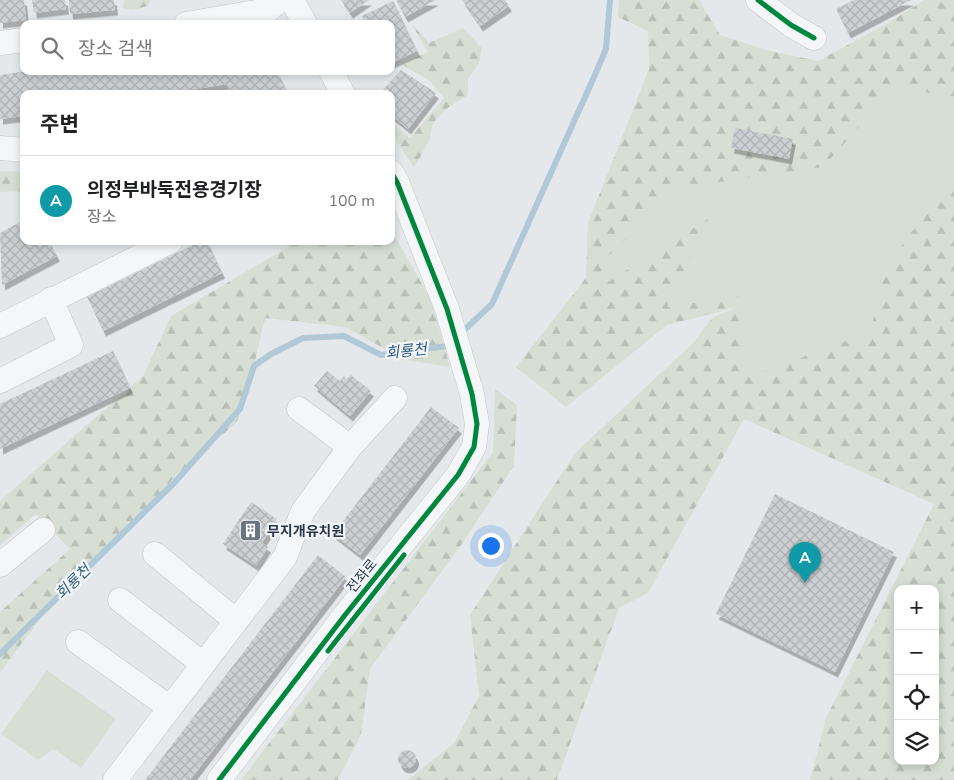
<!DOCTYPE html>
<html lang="ko">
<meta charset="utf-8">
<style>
body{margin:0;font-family:"Nunito Sans","Noto Sans KR",sans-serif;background:#f2f2f2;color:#202124}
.controls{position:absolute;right:15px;bottom:15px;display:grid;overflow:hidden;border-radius:10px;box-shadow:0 2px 8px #0003}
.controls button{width:45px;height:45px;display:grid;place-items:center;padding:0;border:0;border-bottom:1px solid #e0e0e0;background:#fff;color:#202124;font:25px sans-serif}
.you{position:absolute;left:490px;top:545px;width:18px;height:18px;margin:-12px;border:4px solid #fff;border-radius:50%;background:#1a73e8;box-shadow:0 0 0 8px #1a73e833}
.badge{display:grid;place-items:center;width:32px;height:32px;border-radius:50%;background:#6b7580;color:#fff;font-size:16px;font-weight:700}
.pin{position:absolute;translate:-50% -41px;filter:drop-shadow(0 1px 2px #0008)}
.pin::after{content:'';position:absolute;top:26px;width:18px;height:15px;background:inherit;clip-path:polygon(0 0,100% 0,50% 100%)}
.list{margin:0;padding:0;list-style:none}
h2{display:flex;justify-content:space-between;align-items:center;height:65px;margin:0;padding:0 20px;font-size:21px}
h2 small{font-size:16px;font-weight:400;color:#757577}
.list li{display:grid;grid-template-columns:32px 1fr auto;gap:15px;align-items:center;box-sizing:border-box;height:90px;padding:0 20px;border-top:1px solid #e0e0e0}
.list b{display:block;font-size:19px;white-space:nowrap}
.list p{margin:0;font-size:16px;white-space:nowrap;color:#757577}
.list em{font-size:16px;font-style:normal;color:#757577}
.icon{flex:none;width:28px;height:28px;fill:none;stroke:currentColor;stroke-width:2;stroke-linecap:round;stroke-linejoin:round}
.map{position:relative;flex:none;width:954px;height:780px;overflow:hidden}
.search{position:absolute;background:#fff;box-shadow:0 2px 8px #0003;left:20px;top:20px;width:375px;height:55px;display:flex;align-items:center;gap:12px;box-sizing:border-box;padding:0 18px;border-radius:10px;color:#757577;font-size:19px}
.panel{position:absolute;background:#fff;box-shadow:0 2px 8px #0003;left:20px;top:90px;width:375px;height:155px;border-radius:10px}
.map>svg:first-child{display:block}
.forest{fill:url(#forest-firs);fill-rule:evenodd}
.green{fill:#d7dfd5}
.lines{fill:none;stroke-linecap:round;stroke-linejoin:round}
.stream{stroke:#b1c8d7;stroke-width:6}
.building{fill:url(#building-cross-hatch);filter:url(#shadow)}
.minor-casing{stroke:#c3c6c8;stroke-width:25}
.minor{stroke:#f4f6f7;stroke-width:24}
.cycleway-casing{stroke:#f3f6f9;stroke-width:8}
.cycleway{stroke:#00873e;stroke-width:5}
.labels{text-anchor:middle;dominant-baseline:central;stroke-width:4.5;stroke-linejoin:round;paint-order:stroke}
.poi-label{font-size:14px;font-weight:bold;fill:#293747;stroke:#f3f6f9;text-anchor:start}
.street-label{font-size:14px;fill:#293747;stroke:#f3f6f9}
.water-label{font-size:15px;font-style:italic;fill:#2e5c7f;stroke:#f3f6f9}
</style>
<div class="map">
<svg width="954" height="780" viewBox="0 0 954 780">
<defs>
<pattern id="forest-firs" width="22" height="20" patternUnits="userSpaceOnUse" patternTransform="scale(1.25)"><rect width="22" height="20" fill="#d7dfd5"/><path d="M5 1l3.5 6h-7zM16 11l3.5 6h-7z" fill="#b9c0b8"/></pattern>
<pattern id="building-cross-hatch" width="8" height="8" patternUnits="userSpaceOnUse" patternTransform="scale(1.25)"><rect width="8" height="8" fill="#cdd0d3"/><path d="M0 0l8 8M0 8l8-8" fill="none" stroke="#b0b3b6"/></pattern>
<filter id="shadow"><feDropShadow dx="3" dy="5.5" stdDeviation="0" flood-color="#0004"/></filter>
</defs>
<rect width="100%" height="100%" fill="#e5e8ea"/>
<!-- forest -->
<path class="forest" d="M 124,0 L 150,0 L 148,6 L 133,10 L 123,8 Z
M 619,0 L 699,0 L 720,35 L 766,50 L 818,61 L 888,23 L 924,0 L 954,0 L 954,780 L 810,780 L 826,718 L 934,504 L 744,419 L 648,593 L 619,608 L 557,780 L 408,780 L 454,743 L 479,696 L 470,615 L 575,453 L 693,343 L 712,318 L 734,308 L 667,325 L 566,407 L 516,367 L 586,278 L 588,223 L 649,69 L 648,31 L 618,17 ZM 898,589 L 935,589 L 935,761 L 898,761 Z
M 411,23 L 429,43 L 463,28 L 482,48 L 479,63 L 468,79 L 468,95 L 446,109 L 433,123 L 429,141 L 414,168 L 391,132 L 391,122 L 410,138 L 444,98 L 430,81 L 401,64 L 428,52 Z
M 0,171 L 24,172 L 24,191 L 0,192 Z
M 391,229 L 431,300 L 450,367 L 405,360 L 345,327 L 265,318 L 254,366 L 237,422 L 175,476 L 124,538 L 70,578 L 0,673 L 0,612 L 70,549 L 36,514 L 0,545 L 0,501 L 143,376 L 171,316 L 288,247 L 286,241 L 391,241 Z
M 495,389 L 517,405 L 514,466 L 461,545 L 370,669 L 361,735 L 338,780 L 241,780 L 493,452 Z"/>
<!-- green -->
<path class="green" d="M 895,87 L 954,97 L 954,180 L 949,183 L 886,266 L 870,332 L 741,380 L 740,344 L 745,295 L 667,307 L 708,219 L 608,282 L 601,263 L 679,188 L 823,167 Z
M 47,670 L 116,719 L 81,768 L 54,749 L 38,760 L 1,734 Z"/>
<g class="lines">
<!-- stream -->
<path class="stream" d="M 459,335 L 492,304 L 594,77 L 606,49 L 610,0
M 0,654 L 174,483 L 240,409 L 254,366 L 271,354 L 303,338 L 344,336 L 381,355 L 447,346 L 452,342"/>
</g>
<!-- building -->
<path class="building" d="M 0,0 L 24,0 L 26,20 L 0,23 Z
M 32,0 L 65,0 L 66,9 L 34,13 Z
M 69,0 L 114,0 L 115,10 L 70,14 Z
M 341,0 L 369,0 L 350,13 Z
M 396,0 L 436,0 L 405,17 Z
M 462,0 L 505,0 L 509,6 L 480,26 Z
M 854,0 L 911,0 L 848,33 L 836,9 Z
M 393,1 L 417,51 L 391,63 L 391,24 L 366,24 L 362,16 Z
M 401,70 L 436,93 L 408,129 L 391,115 L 391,94 L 379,94 Z
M 27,71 L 277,71 L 288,94 L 232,94 L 227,84 L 166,94 L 24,94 L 24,116 L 0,119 L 0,75 Z
M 735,128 L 793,139 L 789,159 L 731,148 Z
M 24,220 L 24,241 L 49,241 L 57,256 L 2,285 L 0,233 Z
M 201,241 L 207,241 L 222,273 L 103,331 L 87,297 Z
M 113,351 L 130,388 L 0,449 L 0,404 Z
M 327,371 L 340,381 L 344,376 L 347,379 L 351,375 L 371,391 L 350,416 L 314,386 Z
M 431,407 L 459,428 L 360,555 L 333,534 Z
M 775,494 L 894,552 L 835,672 L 716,614 Z
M 251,502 L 277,519 L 262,543 L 268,547 L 256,566 L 223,544 Z
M 318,555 L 346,577 L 190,780 L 145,780 Z
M398 759a9 9 0 1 1 18 0a9 9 0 1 1-18 0Z"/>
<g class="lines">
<defs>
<path id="minor" d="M 292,0 L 305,24
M 758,0 L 791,25 L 814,38
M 186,24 L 268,10 L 280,0
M 0,43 L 24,40
M 331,71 L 343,94
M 0,148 L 24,150
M 0,326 L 171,241
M 0,381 L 71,345 L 51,299
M 299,409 L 350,447
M 155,554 L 236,621
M 0,565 L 43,530
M 120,600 L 203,664
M 78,642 L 170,708
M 115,780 L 285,557 L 303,511 L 350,447 L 395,398
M 219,780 L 345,615 L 458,475 L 474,447 L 477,424 L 472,394 L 447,309 L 397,182 L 391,172"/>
</defs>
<!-- minor casing -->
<use href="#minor" class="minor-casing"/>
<!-- minor -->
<use href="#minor" class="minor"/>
<defs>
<path id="cycleway" d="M 758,0 L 791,25 L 814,38
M 328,651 L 404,555
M 219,780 L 345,615 L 458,475 L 474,447 L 477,424 L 472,394 L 447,309 L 397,182 L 391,172"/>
</defs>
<!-- cycleway casing -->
<use href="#cycleway" class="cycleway-casing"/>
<!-- cycleway -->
<use href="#cycleway" class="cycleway"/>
</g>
<!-- icons -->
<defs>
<symbol id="building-square" viewBox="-11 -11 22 22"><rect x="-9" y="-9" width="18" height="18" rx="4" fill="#6b7580" stroke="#f3f6f9"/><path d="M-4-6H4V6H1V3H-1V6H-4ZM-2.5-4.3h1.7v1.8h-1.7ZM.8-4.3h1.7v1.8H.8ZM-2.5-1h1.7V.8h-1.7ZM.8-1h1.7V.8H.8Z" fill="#fff"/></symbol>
</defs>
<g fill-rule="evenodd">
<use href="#building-square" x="238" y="518" width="25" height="25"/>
</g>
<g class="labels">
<!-- poi labels -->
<g class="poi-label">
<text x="267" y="531">무지개유치원</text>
</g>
<!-- street labels -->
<g class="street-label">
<text transform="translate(362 576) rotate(-51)">전좌로</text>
</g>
<!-- water labels -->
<g class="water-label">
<text transform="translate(406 351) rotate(-6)">회룡천</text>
<text transform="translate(73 582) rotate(-44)">회룡천</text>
</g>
</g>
</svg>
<div class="controls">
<button>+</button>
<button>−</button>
<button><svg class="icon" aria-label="locate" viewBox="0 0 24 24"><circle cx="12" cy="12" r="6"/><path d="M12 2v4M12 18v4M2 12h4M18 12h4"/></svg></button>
<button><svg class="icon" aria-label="layers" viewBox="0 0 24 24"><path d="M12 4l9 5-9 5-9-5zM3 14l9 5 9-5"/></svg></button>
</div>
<div class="you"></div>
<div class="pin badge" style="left:805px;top:583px;background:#0f9aa8">A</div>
<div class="search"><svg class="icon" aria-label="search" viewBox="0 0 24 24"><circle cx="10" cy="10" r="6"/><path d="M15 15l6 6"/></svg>장소 검색</div>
<section class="panel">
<h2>주변<small></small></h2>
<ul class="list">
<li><span class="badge" style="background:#0f9aa8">A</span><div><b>의정부바둑전용경기장</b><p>장소</p></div><em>100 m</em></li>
</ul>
</section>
</div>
